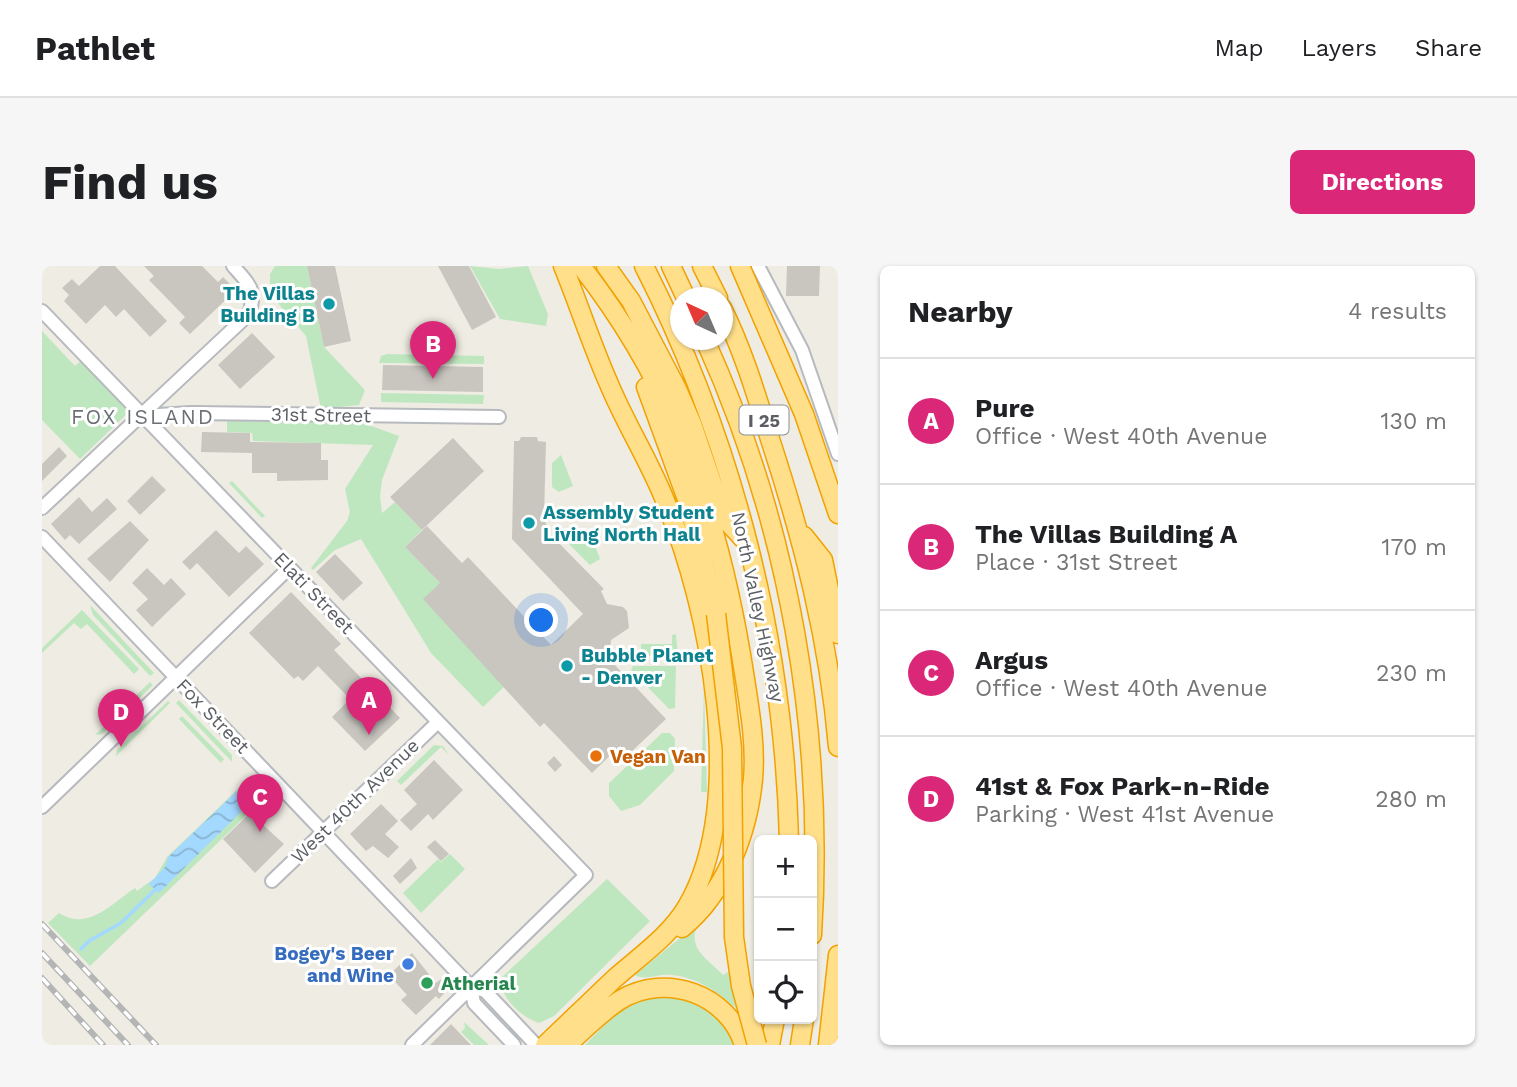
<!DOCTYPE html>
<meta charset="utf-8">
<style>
body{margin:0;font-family:"Work Sans",sans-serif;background:#f6f6f6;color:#202124}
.controls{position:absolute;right:21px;bottom:21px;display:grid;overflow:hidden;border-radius:10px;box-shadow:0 2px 5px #0004}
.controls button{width:63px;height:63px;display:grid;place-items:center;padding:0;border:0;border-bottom:2px solid #e0e0e0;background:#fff;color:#202124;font:35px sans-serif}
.compass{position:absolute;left:628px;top:21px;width:63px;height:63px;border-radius:50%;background:#fff;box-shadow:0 2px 5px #0004;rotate:316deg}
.you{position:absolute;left:500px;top:355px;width:24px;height:24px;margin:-18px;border:5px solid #fff;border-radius:50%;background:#1a73e8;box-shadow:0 0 0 10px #1a73e833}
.badge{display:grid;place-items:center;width:46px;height:46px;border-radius:50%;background:#db2777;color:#fff;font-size:23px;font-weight:700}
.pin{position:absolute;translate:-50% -58px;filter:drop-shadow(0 2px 4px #0008)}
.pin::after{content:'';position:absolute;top:37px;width:24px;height:21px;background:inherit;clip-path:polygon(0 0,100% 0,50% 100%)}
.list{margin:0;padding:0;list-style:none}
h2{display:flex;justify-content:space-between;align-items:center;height:91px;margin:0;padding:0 28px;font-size:30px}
h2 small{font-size:23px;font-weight:400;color:#757577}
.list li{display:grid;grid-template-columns:46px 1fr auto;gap:21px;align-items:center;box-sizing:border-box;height:126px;padding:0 28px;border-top:2px solid #e0e0e0}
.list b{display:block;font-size:26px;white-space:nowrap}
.list p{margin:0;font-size:23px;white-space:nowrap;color:#757577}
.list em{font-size:23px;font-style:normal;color:#757577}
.icon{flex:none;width:38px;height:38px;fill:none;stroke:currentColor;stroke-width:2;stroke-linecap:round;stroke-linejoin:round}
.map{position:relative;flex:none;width:796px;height:779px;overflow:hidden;border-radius:10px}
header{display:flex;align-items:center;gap:42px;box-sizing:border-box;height:98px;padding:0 35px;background:#fff;border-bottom:2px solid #e0e0e0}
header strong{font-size:33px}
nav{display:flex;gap:38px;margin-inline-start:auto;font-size:24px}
.intro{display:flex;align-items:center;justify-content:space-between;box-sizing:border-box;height:168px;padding:0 42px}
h1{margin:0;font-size:49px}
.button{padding:18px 32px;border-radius:10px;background:#db2777;color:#fff;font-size:24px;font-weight:700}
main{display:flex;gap:42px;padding:0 42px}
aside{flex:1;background:#fff;border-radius:10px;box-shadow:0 2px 5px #0004}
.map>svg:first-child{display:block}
.green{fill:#bfe7bf}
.water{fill:url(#water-waves)}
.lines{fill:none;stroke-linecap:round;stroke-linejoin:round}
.stream{stroke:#a3d8ff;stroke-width:3.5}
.building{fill:#c9c6c0}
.minor-casing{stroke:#b6b9be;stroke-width:16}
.highway-casing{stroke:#f2a200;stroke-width:21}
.minor{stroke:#fff;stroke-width:12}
.highway{stroke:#ffdf8a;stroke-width:18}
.rail-casing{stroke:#b4b5b5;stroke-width:6}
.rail{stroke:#fff;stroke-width:3.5;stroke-dasharray:10;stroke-linecap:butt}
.highway-bridge-casing{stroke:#f2a200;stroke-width:21;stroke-linecap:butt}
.highway-bridge{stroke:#ffdf8a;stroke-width:18}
.culture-dot{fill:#0f9aa8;stroke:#fff;stroke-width:2.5}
.food-dot{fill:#e8710a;stroke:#fff;stroke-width:2.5}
.shop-dot{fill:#3f7fe0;stroke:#fff;stroke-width:2.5}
.leisure-dot{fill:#2e9e5b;stroke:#fff;stroke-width:2.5}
.labels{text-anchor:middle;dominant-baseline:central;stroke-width:6;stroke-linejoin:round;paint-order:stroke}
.shield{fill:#fff;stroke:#8c8f92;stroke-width:2}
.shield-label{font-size:18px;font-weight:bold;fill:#5b5f64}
.culture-label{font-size:19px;font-weight:bold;fill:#0d838f;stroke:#fff;text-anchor:start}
.street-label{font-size:19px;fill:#5b5f64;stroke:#fff}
.food-label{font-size:19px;font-weight:bold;fill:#c56008;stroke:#fff;text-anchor:start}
.shop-label{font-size:19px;font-weight:bold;fill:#366cbe;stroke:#fff;text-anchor:end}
.leisure-label{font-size:19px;font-weight:bold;fill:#27864d;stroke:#fff;text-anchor:start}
.neighbourhood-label{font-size:21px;letter-spacing:2px;fill:#6c7176;stroke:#fff}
</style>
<header>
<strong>Pathlet</strong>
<nav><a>Map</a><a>Layers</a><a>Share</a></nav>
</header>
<div class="intro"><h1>Find us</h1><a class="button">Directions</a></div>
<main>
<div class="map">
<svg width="796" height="779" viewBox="0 0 796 779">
<defs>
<pattern id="water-waves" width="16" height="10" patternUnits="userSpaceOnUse" patternTransform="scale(1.75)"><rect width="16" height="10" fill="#a3d8ff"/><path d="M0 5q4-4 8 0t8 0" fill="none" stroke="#88b2d2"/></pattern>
</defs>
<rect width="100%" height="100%" fill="#efece3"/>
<!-- green -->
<path class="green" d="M 233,0 L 265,0 L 282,81 L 323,124 L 317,139 L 279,143 L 264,70 L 228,28 L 228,8 Z
M 428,0 L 457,3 L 486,0 L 506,48 L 504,60 L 458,53 Z
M 0,65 L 33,100 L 40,94 L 88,145 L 38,193 L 0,154 Z
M 345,88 L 442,90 L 442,98 L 337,97 L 339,90 Z
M 339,127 L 442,129 L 441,138 L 339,136 Z
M 185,155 L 321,157 L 357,170 L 340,214 L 338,230 L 340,247 L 353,236 L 380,264 L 363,281 L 398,317 L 463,420 L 441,441 L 389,387 L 319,273 L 293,284 L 271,304 L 269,302 L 305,255 L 308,246 L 303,223 L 331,179 L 211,175 L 210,167 L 185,166 Z
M 519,189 L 531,220 L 517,226 L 510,221 L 510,197 Z
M 190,215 L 223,250 L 220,252 L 187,217 Z
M 547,264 L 558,293 L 548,299 L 524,275 L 532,265 Z
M 48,339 L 112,407 L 108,410 L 51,349 Z
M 40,344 L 97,403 L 92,408 L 45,358 L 39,363 L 32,357 L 0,387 L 0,382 Z
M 634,368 L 636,389 L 599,390 L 599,378 L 630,378 L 630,369 Z
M 591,400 L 634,400 L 633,442 L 627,443 L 589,404 Z
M 108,416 L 111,419 L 60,468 L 53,469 Z
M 662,421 L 665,526 L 659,526 Z
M 137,434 L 190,489 L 190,496 L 134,437 Z
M 126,435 L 128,437 L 74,490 L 75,484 Z
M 140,450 L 182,493 L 179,497 L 137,453 Z
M 620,467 L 628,467 L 633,473 L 632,505 L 598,539 L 579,545 L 567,530 L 567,517 Z
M 392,479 L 401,480 L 407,489 L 399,481 L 359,519 L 355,515 Z
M 199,520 L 216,538 L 48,700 L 6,657 L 17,647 C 46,666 70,637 93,622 L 95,625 L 113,612 L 125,591 Z
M 408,588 L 423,603 L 379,647 L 361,627 L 396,593 L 399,596 Z
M 565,613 L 608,655 L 512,750 L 497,757 C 480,752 458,731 458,713 Z
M 656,657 C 644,684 667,693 681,709 L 688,705 L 695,743 C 675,725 649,707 620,709 C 610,710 602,714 593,709 Z
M 606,728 C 655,731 669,737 695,779 L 543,779 L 577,744 Z
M 422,756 L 447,779 L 432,779 L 419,766 L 423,762 Z"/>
<!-- water -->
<path class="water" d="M 199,521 L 209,536 L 117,627 L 107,618 L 123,601 L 126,591 Z"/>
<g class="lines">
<!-- stream -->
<path class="stream" d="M 39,683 L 47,675 L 79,657 L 116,621"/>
</g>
<!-- building -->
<path class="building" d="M 58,0 L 73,0 L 125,55 L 108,71 L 82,43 L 74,51 L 63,39 L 44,58 L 22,35 L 27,29 L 20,22 L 30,13 L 37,20 Z
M 102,0 L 160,0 L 176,16 L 181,11 L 194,24 L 148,68 L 137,57 L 143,51 L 107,14 L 112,10 Z
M 265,0 L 293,0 L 309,75 L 282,81 Z
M 396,0 L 427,0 L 454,51 L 430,64 Z
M 745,0 L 778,0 L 777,30 L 744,30 Z
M 210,67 L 233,91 L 198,123 L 176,99 Z
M 341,99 L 441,101 L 441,126 L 340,124 Z
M 160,166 L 208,167 L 208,176 L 279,177 L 279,194 L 286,194 L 286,214 L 235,215 L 235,207 L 210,207 L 210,187 L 159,186 Z
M 479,171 L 495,171 L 496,175 L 504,176 L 502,253 L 508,268 L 562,323 L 559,325 L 565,338 L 581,341 L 585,345 L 587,362 L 569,374 L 568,385 L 573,390 L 568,394 L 624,453 L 586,489 L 578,480 L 550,507 L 502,457 L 498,461 L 381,333 L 398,317 L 363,281 L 385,260 L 420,297 L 426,291 L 509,379 L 541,348 L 470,273 L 472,175 L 477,175 Z
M 411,172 L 442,205 L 380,264 L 348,231 Z
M 17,181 L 25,190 L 0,215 L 0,198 Z
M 110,210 L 124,224 L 98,249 L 85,235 Z
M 37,231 L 50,246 L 65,232 L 75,243 L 37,278 L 28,269 L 23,274 L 9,258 Z
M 88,255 L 107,274 L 68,316 L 45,293 Z
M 174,264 L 197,287 L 204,280 L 222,298 L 187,331 L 155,297 L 148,304 L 140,296 Z
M 293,288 L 321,317 L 301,335 L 274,306 Z
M 105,302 L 122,319 L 129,312 L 144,328 L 110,361 L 94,344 L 106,333 L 90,317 Z
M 249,326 L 299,378 L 292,384 L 358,452 L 323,485 L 290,451 L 308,433 L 276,400 L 261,415 L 256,410 L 252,413 L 207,367 Z
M 512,490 L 520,499 L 513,506 L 505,497 Z
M 392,494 L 421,524 L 391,554 L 386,548 L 369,565 L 358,554 L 375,538 L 362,524 Z
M 339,538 L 356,555 L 343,568 L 357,581 L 346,592 L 331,580 L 324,585 L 308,568 Z
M 208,547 L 242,578 L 213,607 L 181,573 Z
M 393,574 L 407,588 L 399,595 L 385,581 Z
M 369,592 L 375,602 L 358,618 L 351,610 Z
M 370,687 L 394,717 L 399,713 L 407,722 L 397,733 L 394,730 L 374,749 L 359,734 L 365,729 L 347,709 Z
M 409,758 L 429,779 L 388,779 Z"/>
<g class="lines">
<defs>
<path id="minor" d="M 716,0 L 760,84 L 796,188
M 0,45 L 544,609 L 370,779
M 101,150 L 149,147 L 457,151
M 0,242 L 207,48 C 215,23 207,18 191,0
M 0,271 L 429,721 L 443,725 L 494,779
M 0,541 L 247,302
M 230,615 L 396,456
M 429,721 L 432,737 L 472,779"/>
<path id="highway" d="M 539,0 C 578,50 611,105 636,163 C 670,243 690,328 703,413 C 708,445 714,480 711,513 C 706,567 683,627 640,662
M 564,0 L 589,35 L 635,123 L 650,158 L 682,252 L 704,276
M 602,0 C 692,177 742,376 747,574
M 629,0 L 644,32
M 660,0 L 676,32
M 698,0 L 762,148 L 796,248
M 680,42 C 701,84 714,128 728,173 C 761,274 787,374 796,481
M 663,74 C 747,259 783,467 770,669
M 604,121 L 647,239 L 674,348
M 762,270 L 781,294 L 796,368
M 503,779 C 526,757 549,735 572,713 C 598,690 629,669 646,639 C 706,535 668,342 624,237 C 608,196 584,159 567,118 C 550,80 537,39 521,0
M 525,779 C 542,764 559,746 578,734 C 624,706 686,728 702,779
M 728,779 L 733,753
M 758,779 L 762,753
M 786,779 L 796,689"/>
</defs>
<!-- minor casing -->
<use href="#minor" class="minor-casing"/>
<!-- highway casing -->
<use href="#highway" class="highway-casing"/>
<!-- minor -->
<use href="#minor" class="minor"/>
<!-- highway -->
<use href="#highway" class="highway"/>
<defs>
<path id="rail" d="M 0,658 L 114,779
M 0,687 L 86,779
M 0,712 L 61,779"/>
</defs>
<!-- rail casing -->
<use href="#rail" class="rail-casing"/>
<!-- rail -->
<use href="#rail" class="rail"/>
<defs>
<path id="highway-bridge" d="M 674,348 L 690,482 L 692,671 L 699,720 L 715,779"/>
</defs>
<!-- highway-bridge casing -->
<use href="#highway-bridge" class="highway-bridge-casing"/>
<!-- highway-bridge -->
<use href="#highway-bridge" class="highway-bridge"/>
</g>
<!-- markers -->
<g class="culture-dot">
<circle cx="287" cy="38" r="7"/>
<circle cx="487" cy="257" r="7"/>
<circle cx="525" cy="400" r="7"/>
</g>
<circle class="food-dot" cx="554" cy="490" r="7"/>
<circle class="shop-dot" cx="366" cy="698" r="7"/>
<circle class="leisure-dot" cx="385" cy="717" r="7"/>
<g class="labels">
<!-- shield labels -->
<rect class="shield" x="697.5" y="139.5" width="49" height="29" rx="5"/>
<g class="shield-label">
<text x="722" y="154">I 25</text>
</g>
<!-- culture labels -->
<g class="culture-label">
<text x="273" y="27" text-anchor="end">The Villas<tspan x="273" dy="22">Building B</tspan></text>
<text x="501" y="246">Assembly Student<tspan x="501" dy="22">Living North Hall</tspan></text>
<text x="539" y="389">Bubble Planet<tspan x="539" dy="22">- Denver</tspan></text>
</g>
<!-- street labels -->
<g class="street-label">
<text transform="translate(279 149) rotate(1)">31st Street</text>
<text transform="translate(272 327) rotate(46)">Elati Street</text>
<text transform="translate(716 341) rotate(78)">North Valley Highway</text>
<text transform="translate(171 450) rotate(46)">Fox Street</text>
<text transform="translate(313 535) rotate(-44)">West 40th Avenue</text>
</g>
<!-- food labels -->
<g class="food-label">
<text x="568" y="490">Vegan Van</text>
</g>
<!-- shop labels -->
<g class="shop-label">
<text x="352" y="687">Bogey's Beer<tspan x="352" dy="22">and Wine</tspan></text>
</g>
<!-- leisure labels -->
<g class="leisure-label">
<text x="399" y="717">Atherial</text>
</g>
<!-- neighbourhood labels -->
<g class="neighbourhood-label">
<text x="101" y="150">FOX ISLAND</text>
</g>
</g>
</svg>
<div class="controls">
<button>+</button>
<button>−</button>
<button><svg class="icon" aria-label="locate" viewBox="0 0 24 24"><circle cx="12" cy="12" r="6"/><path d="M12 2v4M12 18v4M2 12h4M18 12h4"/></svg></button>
</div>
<svg class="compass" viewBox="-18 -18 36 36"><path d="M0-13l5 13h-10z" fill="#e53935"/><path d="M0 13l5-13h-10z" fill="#757577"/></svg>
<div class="you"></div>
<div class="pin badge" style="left:327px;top:469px">A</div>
<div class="pin badge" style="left:391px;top:113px">B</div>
<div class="pin badge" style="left:218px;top:566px">C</div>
<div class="pin badge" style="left:79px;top:481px">D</div>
</div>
<aside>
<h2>Nearby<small>4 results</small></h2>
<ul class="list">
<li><span class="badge">A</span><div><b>Pure</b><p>Office · West 40th Avenue</p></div><em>130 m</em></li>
<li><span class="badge">B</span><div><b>The Villas Building A</b><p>Place · 31st Street</p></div><em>170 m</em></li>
<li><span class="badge">C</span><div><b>Argus</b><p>Office · West 40th Avenue</p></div><em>230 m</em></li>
<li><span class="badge">D</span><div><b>41st &amp; Fox Park-n-Ride</b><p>Parking · West 41st Avenue</p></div><em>280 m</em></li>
</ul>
</aside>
</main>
